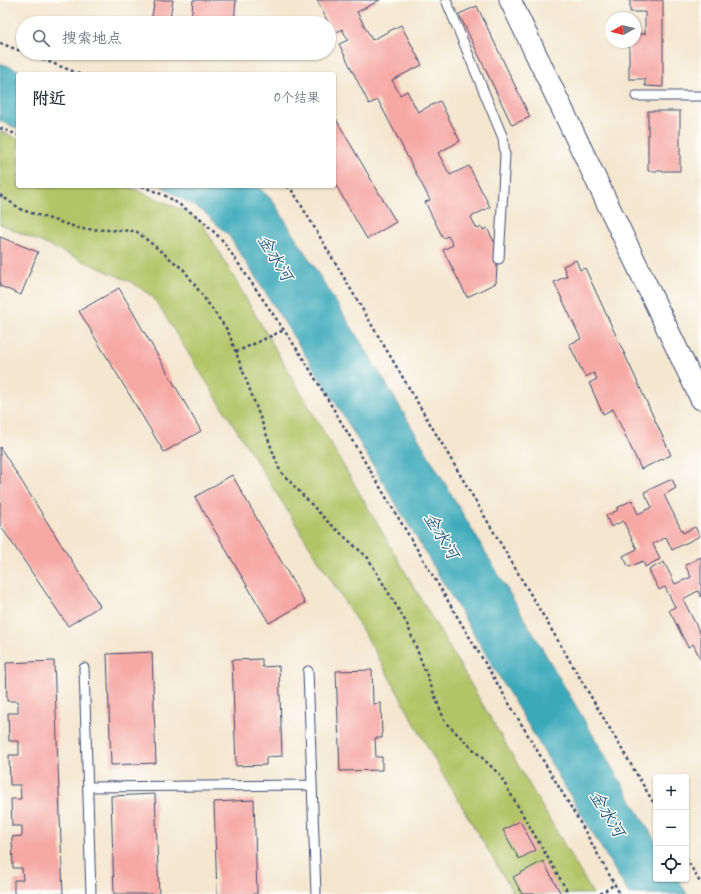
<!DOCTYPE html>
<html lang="zh">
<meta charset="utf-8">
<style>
body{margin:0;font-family:Mynerve,"LXGW WenKai TC",sans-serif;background:#f2f2f3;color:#1f2937}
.controls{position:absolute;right:12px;bottom:12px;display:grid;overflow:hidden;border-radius:4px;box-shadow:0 1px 3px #0004}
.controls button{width:36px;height:36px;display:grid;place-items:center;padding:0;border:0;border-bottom:1px solid #e0e1e3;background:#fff;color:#1f2937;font:20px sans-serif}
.compass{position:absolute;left:605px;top:12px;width:36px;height:36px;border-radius:50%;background:#fff;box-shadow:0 1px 3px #0004;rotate:262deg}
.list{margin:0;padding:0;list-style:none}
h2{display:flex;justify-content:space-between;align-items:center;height:52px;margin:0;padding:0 16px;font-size:17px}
h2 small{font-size:13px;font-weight:400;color:#747a83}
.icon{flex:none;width:22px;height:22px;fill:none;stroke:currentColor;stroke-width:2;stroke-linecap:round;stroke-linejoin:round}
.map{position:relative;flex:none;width:701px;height:894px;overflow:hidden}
.search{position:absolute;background:#fff;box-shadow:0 1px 3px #0004;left:16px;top:16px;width:320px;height:44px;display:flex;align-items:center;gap:10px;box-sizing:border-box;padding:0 14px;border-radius:22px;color:#747a83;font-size:15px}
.panel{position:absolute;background:#fff;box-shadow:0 1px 3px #0004;left:16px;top:72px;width:320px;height:116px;border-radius:4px}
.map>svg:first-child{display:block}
.green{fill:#b3c467;stroke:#677a62}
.water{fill:#3ba9ba;stroke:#2b6c8c}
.building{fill:#f6a8a4}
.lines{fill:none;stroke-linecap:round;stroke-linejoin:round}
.service-casing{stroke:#3c4a6f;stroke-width:11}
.tertiary-casing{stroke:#3c4a6f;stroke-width:23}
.path{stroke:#3c4a6f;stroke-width:2.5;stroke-dasharray:3 3;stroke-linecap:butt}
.service{stroke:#fff;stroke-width:9}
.tertiary{stroke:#fff;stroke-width:21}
.labels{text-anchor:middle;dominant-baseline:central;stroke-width:3;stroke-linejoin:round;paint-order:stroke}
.water-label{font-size:17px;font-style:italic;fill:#286083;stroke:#fdfcf7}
</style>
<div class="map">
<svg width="701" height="894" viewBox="0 0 701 894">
<rect width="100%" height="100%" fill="#fdfcf7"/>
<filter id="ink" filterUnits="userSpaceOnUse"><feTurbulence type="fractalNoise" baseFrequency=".025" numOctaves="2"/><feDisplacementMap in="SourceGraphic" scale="8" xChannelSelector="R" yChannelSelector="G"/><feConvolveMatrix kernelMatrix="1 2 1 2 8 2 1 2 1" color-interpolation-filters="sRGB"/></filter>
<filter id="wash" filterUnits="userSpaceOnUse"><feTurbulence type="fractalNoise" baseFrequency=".012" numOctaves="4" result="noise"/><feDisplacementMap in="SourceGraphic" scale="16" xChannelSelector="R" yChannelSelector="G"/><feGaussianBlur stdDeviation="0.9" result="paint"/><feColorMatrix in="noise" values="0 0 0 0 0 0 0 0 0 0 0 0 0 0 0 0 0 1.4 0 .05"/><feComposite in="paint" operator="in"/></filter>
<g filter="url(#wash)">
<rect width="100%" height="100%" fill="#f4e6cf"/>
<!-- green -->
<path class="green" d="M 0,131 L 18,139 L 18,186 L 127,186 L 185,211 L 202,223 L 593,894 L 514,894 L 442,773 L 368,639 L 153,297 L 133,283 L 0,224 Z"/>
<!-- water -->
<path class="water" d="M 0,63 L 29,74 L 18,74 L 18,129 L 0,121 Z
M 161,186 L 257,186 L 273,201 L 377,368 L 656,842 L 656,879 L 678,879 L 687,894 L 629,894 L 334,400 L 229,236 L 204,212 Z"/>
<g id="blocks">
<!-- building -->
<path class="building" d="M 155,0 L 173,0 L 169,23 L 151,21 Z
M 193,0 L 236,0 L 234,23 L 191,23 Z
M 317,0 L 380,0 L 357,12 L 372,40 L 401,25 L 422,65 L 392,80 L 400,95 L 407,91 L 418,112 L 440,101 L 460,141 L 438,153 L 450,175 L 469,166 L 490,207 L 471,217 L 477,229 L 482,227 L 483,230 L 487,228 L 498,249 L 496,283 L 467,297 L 443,250 L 453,245 L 448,236 L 443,238 L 425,202 L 430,200 L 378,100 L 369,104 L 339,44 L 348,40 L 342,29 L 334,34 Z
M 630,0 L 663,0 L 663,87 L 645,86 L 645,79 L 629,79 L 629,42 L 635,42 L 635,34 L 645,34 L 645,12 L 630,12 Z
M 477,6 L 530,117 L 512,125 L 459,14 Z
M 648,111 L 680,111 L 680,171 L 648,171 Z
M 334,116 L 396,222 L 367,239 L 334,182 Z
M 0,237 L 38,252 L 21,295 L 0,286 Z
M 576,260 L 580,270 L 585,268 L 671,455 L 641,469 L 613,409 L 603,414 L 589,383 L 597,379 L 594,373 L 585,377 L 569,344 L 581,339 L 554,282 L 567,276 L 563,266 Z
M 119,288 L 201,431 L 164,452 L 79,311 Z
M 0,447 L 100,606 L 68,626 L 0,525 Z
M 232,475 L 305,603 L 269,623 L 195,497 Z
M 672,479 L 676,488 L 664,495 L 683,533 L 695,527 L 700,536 L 672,550 L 666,537 L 653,544 L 660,559 L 645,567 L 643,561 L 629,567 L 623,556 L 637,549 L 623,521 L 611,527 L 606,516 L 618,510 L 617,508 L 632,500 L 638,514 L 652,507 L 644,492 Z
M 701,557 L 701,597 L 698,591 L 683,599 L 701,635 L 701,660 L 693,644 L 688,647 L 669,610 L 675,607 L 665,587 L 659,590 L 649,570 L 664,562 L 675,584 L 691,577 L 685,565 Z
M 152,652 L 156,763 L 111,765 L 107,654 Z
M 262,659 L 262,667 L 279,666 L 282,756 L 266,757 L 266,765 L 236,766 L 232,660 Z
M 54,661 L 63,894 L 14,894 L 14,880 L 23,880 L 22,868 L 13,868 L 12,837 L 22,836 L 22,826 L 12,826 L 11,799 L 21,799 L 20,785 L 10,785 L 9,755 L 19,755 L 19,741 L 9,741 L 8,713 L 18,713 L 18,701 L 7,701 L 6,663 Z
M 372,670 L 373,704 L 381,703 L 382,738 L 375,738 L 376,757 L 382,757 L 382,770 L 340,771 L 336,671 Z
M 155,794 L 159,894 L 114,894 L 111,796 Z
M 254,800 L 257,894 L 217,894 L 214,802 Z
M 520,821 L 536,850 L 519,859 L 503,830 Z
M 543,861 L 561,894 L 522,894 L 513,877 Z"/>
</g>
</g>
<g filter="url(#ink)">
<use href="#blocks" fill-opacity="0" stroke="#3c4a6f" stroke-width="1"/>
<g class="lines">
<defs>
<path id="service" d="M 446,0 L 503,138 L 505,155 L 499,259
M 636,96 L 701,96
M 84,668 L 91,894
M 308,671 L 316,894
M 88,787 L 312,785"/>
<path id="tertiary" d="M 510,0 L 701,399"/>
</defs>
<!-- service casing -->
<use href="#service" class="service-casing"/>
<!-- tertiary casing -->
<use href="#tertiary" class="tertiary-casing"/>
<!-- path -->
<path class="path" d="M 0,43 L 23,52
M 26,53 L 80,74
M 0,128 L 18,135
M 142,186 L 168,197 L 201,219 L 223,241 L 303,358 L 578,819 L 620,894
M 287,186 L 294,193 L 656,807
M 0,195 L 22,210 L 82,229 L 136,231 L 184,270 L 228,331 L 280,471 L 327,521 L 368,558 L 407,624 L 445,722 L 499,774 L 569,894
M 236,352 L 284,330
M 686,858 L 701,884
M 600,894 L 615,884"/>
<!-- service -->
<use href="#service" class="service"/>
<!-- tertiary -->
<use href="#tertiary" class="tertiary"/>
</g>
</g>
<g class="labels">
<!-- water labels -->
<g class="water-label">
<text transform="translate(275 258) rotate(59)">金水河</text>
<text transform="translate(441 536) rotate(59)">金水河</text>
<text transform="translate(607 814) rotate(59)">金水河</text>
</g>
</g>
</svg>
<div class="controls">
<button>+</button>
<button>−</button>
<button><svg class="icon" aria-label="locate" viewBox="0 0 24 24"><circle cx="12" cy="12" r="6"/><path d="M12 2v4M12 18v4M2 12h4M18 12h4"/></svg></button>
</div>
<svg class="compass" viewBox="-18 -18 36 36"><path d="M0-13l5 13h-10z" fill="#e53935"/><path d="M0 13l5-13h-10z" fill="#747a83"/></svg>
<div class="search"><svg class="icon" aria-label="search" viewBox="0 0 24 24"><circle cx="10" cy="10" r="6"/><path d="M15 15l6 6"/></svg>搜索地点</div>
<section class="panel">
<h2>附近<small>0个结果</small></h2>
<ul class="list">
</ul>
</section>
</div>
